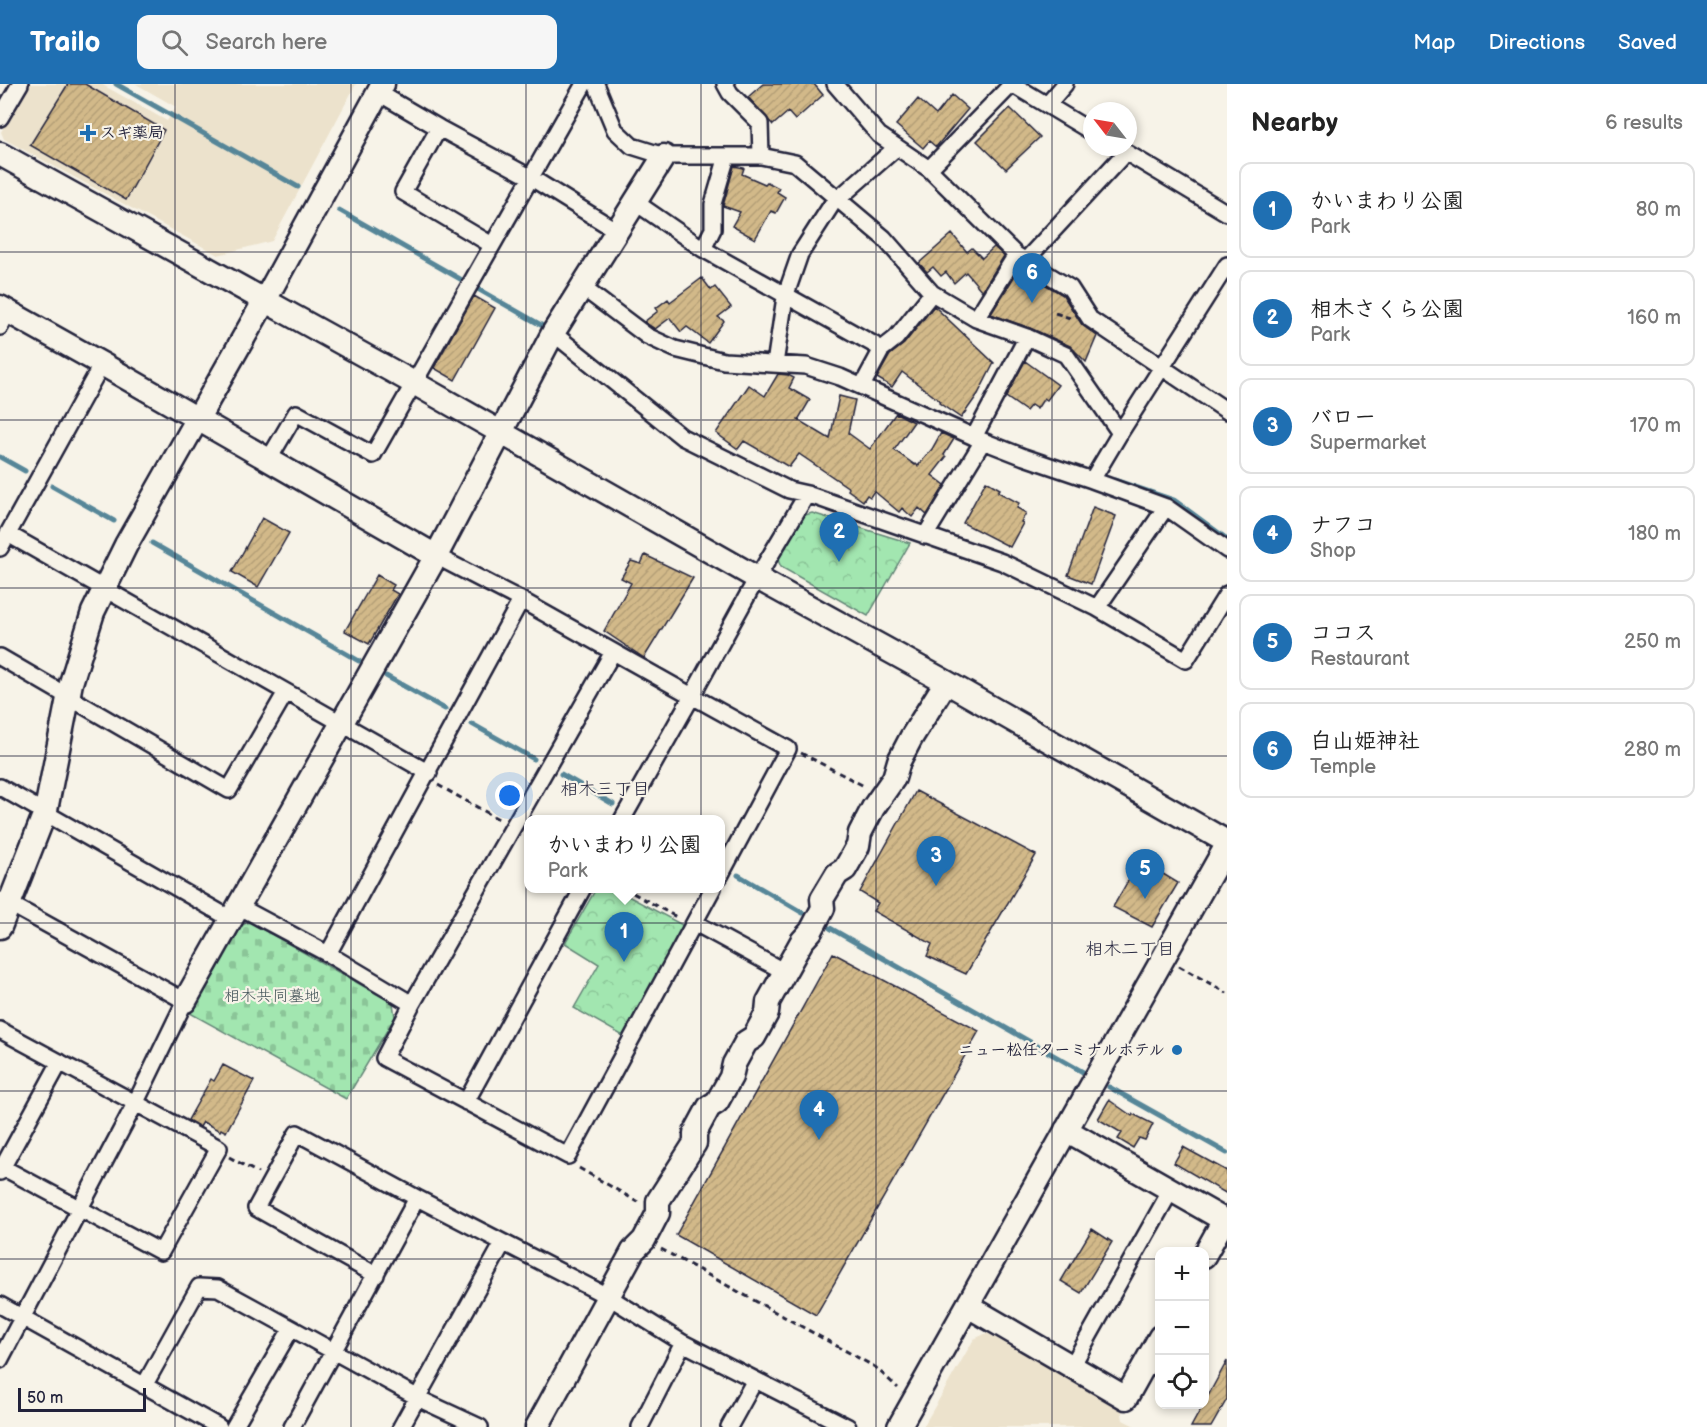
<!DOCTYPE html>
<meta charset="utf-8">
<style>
body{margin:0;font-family:"Balsamiq Sans","Klee One",sans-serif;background:#f6f6f6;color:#222}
.controls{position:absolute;right:18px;bottom:18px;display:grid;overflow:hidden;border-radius:12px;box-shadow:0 3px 9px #0003}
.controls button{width:54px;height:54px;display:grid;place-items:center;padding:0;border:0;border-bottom:2px solid #e0e0e0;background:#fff;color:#222;font:30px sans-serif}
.compass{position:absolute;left:1083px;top:18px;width:54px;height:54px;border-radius:50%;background:#fff;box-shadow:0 3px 9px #0003;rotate:301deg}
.scale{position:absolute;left:18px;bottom:15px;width:128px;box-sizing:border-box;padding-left:6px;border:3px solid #22223b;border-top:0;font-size:16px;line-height:21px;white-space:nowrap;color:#22223b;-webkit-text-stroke:4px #f7f3e8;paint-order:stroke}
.you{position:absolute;left:510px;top:712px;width:21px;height:21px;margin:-15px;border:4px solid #fff;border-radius:50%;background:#1a73e8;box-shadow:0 0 0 9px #1a73e833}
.badge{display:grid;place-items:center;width:39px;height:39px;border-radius:50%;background:#1f6fb2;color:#fff;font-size:20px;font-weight:700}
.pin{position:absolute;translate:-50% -50px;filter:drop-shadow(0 2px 3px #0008)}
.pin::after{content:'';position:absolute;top:32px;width:21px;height:18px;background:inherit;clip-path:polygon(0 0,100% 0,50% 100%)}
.popup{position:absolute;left:524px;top:731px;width:201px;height:78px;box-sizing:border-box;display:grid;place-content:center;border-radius:12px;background:#fff;filter:drop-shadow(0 2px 4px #0005);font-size:20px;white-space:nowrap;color:#767676}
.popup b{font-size:22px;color:#222}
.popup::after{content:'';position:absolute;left:50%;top:100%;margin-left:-12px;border:12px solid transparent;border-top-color:#fff}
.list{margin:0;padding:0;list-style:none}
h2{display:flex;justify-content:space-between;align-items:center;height:78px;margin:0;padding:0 24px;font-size:26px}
h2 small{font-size:20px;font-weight:400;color:#767676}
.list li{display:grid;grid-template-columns:39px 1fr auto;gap:18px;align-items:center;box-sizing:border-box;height:96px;margin:0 12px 12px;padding:0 12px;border:2px solid #e0e0e0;border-radius:12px}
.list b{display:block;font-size:22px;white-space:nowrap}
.list p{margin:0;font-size:20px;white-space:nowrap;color:#767676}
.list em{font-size:20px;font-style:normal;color:#767676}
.icon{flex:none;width:33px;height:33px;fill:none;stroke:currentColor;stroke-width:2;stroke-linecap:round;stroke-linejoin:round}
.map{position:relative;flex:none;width:1227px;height:1343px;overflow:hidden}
header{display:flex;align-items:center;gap:36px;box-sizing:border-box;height:84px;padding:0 30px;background:#1f6fb2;color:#fff}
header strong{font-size:28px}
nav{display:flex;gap:33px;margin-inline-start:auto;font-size:21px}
.search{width:420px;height:54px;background:#f6f6f6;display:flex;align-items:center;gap:15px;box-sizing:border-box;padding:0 21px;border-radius:12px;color:#767676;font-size:22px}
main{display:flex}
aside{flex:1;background:#fff}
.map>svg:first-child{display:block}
.built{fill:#ece2cc}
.cemetery{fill:url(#cemetery-stones);stroke:#628476;stroke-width:1.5}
.park{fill:url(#park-crowns);stroke:#628476;stroke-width:1.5}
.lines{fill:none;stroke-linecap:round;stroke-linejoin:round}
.stream{stroke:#568698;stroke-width:5}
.building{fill:url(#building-hatch);stroke:#22223b;stroke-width:1.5}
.street-casing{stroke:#22223b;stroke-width:20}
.secondary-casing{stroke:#22223b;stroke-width:27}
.path{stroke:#22223b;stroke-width:3;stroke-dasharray:6 4.5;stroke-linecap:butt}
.street{stroke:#f7f3e8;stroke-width:15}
.secondary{stroke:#f7f3e8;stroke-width:22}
.grid{fill:none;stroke:#22223b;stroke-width:1.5;stroke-opacity:0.55}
.poi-dot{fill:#1f6fb2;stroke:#f7f3e8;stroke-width:2}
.labels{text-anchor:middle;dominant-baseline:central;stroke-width:4.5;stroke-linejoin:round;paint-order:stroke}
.poi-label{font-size:16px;font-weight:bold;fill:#22223b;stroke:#f7f3e8;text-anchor:start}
.park-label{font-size:16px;fill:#425358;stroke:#f7f3e8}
.neighbourhood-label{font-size:18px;fill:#22223b;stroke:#f7f3e8}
</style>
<header>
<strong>Trailo</strong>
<div class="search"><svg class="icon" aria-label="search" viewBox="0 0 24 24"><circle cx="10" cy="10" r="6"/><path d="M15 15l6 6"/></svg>Search here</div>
<nav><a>Map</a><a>Directions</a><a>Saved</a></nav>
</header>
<main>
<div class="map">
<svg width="1227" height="1343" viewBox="0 0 1227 1343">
<defs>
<pattern id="cemetery-stones" width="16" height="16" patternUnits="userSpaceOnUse" patternTransform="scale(1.5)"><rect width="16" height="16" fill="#a2e6b0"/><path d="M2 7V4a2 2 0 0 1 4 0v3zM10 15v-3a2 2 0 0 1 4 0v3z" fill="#8bc598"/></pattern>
<pattern id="park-crowns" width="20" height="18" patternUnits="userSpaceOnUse" patternTransform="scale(1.5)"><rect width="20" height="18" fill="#a2e6b0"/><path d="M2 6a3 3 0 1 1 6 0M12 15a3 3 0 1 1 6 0" fill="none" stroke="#8bc598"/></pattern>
<pattern id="building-hatch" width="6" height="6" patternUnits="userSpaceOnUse" patternTransform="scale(1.5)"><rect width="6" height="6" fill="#d2b989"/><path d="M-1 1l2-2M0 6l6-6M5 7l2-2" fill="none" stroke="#b49f77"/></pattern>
</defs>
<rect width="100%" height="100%" fill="#f7f3e8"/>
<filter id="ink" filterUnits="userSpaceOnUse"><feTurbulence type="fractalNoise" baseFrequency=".0167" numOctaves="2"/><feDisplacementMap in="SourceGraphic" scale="12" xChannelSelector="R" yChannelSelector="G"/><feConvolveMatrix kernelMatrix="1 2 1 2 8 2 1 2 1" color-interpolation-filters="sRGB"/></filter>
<g filter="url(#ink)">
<!-- built -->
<path class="built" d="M 28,0 L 101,0 L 167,37 L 176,23 L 136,0 L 356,0 L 272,157 L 218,171 L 4,55 L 1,48 Z
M 987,1249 L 1121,1324 L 1123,1336 L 1137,1343 L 923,1343 L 974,1255 Z"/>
<!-- cemetery -->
<path class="cemetery" d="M 250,838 L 393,919 L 395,933 L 346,1015 L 190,929 L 242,841 Z"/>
<!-- park -->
<path class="park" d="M 812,429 L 910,459 L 868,532 L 781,483 L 777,474 L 802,432 Z
M 596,805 L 615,805 L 686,843 L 625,953 L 574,924 L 599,880 L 565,859 Z"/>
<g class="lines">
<!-- stream -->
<path class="stream" d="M 116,0 L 298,103
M 339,126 L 541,241
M 0,373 L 25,387
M 1115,396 L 1174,416 L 1227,455
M 52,402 L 114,437
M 152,459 L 359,577
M 386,592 L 445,625
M 472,640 L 534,675
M 561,690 L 613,720
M 640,735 L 640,736
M 738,791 L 803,829
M 830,844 L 1083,988
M 1109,1003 L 1227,1069"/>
</g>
<!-- building -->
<path class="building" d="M 68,0 L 85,0 L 164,46 L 126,116 L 30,61 Z
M 763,0 L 814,0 L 823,11 L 795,36 L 788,28 L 773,41 L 748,13 Z
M 952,11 L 968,25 L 936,63 L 929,57 L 923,64 L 896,41 L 918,15 L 936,31 Z
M 1010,24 L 1040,53 L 1006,85 L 977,57 Z
M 734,82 L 744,84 L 742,90 L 765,100 L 767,98 L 779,104 L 777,108 L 785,113 L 776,129 L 771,127 L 755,155 L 732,142 L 740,128 L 723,122 Z
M 952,150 L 967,168 L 972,164 L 982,174 L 994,163 L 1004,172 L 982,207 L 966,188 L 954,199 L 946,188 L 941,192 L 933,183 L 927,188 L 919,179 Z
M 1019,185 L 1063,211 L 1082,241 L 1097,252 L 1086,278 L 1070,262 L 1030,244 L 991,230 Z
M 702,194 L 711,206 L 715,203 L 731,223 L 718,233 L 724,237 L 708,259 L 687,243 L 681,248 L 670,234 L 655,245 L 644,238 L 658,227 L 656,224 L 668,215 L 670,218 Z
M 474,212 L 495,224 L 455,296 L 434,284 Z
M 934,222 L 994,279 L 978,310 L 961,334 L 939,319 L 940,317 L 902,288 L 892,303 L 877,294 L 890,271 L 904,260 Z
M 1025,277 L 1058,301 L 1047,316 L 1044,314 L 1037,325 L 1031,321 L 1026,327 L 1006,313 Z
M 778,290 L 788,291 L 794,294 L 789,304 L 810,316 L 798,336 L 830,355 L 839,312 L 855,316 L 848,349 L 870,365 L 896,329 L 914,338 L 894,366 L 915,381 L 916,380 L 918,382 L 932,365 L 941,349 L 954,355 L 944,371 L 946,373 L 932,391 L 945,401 L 927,431 L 919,424 L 912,433 L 902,424 L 899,428 L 874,407 L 870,413 L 867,411 L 863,417 L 848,406 L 849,404 L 799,370 L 789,383 L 744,357 L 738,365 L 716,349 L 749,301 L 765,312 Z
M 986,397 L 1000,405 L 998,408 L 1019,419 L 1017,424 L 1026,429 L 1021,438 L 1023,439 L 1010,463 L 963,439 Z
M 1093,423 L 1116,432 L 1091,500 L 1068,491 Z
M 262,434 L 289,449 L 258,503 L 232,488 Z
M 645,471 L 693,494 L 644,574 L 604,547 L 631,499 L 621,494 L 631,477 L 641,480 Z
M 377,491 L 394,501 L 391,506 L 398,510 L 369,560 L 345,547 Z
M 916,707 L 1036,771 L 966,890 L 927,872 L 932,860 L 873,827 L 878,819 L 860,808 Z
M 1140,776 L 1178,799 L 1152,843 L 1113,823 Z
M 833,869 L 979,947 L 816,1231 L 676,1151 Z
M 223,981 L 254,997 L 226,1048 L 221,1045 L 220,1047 L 203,1038 L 200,1043 L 188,1036 L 211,995 L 214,997 Z
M 1109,1016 L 1132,1032 L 1133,1030 L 1153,1040 L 1145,1056 L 1139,1054 L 1133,1064 L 1118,1055 L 1122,1049 L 1098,1035 Z
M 1183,1063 L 1227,1087 L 1227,1110 L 1174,1079 Z
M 1092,1145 L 1112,1158 L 1081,1209 L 1061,1197 Z
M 1227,1277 L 1227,1315 L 1211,1343 L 1191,1343 Z"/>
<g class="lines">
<defs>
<path id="street" d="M 596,0 L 615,46 L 632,62 L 664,72 L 761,72 L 795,79 L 884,154 L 932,209 L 976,235 L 1027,253 L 1066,271 L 1120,349 L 1227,181
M 725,0 L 730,9 L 760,39 L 761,72
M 835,0 L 879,51 L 929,85 L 1016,171 L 1070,204 L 1090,235 L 1227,327
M 1012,0 L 1092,48
M 379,9 L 439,44
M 1047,21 L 1065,0
M 0,34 L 20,0
M 1117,63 L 1227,129
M 929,85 L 1012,0
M 838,115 L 897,63
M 635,118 L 703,165 L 882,265 L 896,254 L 932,209
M 492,161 L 403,108 L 439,44 L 530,93 L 617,147
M 703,165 L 713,145 L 713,120 L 727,72
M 1025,177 L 1126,68
M 582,203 L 647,252 L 675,265 L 724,277 L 806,282 L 840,293 L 983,357 L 1024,373 L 1092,396
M 976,235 L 1016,171
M 0,243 L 8,228
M 553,249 L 682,353 L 789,406 L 807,410 L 1002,478 L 1097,524 L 1166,423 L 1092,396 L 1120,349
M 775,280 L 785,213 L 800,170 L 836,114
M 862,302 L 882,265
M 974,353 L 1027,253
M 269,375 L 296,329 L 373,371 L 584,0
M 1166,423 L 1227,466
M 8,450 L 429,689
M 925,452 L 983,357
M 0,464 L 102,280
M 436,472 L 521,516 L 692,612 L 757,494 L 807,410
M 1097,524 L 1186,576 L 1227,510
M 0,573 L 229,706 L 286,608
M 0,703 L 231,835
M 622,736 L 692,612 L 788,665 L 720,792
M 238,822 L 328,870 L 412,920 L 613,568
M 695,839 L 785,888
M 328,870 L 521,516
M 412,920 L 384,974 L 568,1072 L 713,804
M 0,946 L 219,1064 L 161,1168 L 0,1082
M 466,1018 L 583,804
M 0,1088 L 60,978
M 376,1191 L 256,1124 L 297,1049 L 417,1114 L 609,1213 L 683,1259 L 848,1343
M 0,1221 L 219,1343
M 0,1276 L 136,1018 L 185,917 L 3,816
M 1072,1282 L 1171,1106
M 144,1302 L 199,1203 L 218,1204 L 426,1318 L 480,1343
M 234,1343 L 291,1245
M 292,1343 L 417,1114
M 401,1343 L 503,1159
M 640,1343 L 683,1259
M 729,1343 L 755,1296"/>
<path id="secondary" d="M 0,70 L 414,299 L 757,494 L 946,598 L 1227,758
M 0,223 L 102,280 L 436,472 L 185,917
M 436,472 L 553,249 L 664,72
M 0,843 L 46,726 L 71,599 L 93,528 L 126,461 L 265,216 L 383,0
M 1066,1046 L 1224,1136 L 1204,1172
M 968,1222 L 1126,1314 L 1160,1253
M 537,1343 L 633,1167 L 644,1156 L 658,1129 L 658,1117 L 695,1059 L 695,1049 L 709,1023 L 717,1018 L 731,993 L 734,980 L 746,958 L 754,953 L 767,929 L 768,918 L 802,857 L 811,847 L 823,824 L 822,815 L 837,790 L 845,785 L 858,762 L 860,749 L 873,724 L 894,694 L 899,677 L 911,654 L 946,598
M 899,1343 L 1227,761"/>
</defs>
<!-- street casing -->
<use href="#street" class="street-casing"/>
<!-- secondary casing -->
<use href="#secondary" class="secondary-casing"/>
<!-- path -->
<path class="path" d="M 1055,229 L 1070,234
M 801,669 L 864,702
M 438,701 L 500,736
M 624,804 L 678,834
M 1179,882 L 1227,909
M 229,1073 L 258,1089
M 579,1084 L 638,1118
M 661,1165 L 875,1283 L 898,1304"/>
<!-- street -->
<use href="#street" class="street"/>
<!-- secondary -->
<use href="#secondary" class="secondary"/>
</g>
</g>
<!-- grid -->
<path class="grid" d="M 175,0 L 175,1343M 351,0 L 351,1343M 526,0 L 526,1343M 701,0 L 701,1343M 876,0 L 876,1343M 1052,0 L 1052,1343M 0,168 L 1227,168M 0,336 L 1227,336M 0,504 L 1227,504M 0,672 L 1227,672M 0,839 L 1227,839M 0,1007 L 1227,1007M 0,1175 L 1160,1175M 1204,1175 L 1227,1175"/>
<!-- markers -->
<g class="poi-dot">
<path d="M85 40h6v6h6v6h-6v6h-6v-6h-6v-6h6z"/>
<circle cx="1177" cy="966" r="6"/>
</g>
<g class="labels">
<!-- poi labels -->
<g class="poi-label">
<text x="100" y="49">スギ薬局</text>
<text x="1165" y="966" text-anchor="end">ニュー松任ターミナルホテル</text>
</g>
<!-- park labels -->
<g class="park-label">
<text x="272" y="912">相木共同墓地</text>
</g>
<!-- neighbourhood labels -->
<g class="neighbourhood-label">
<text x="605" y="705">相木三丁目</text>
<text x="1130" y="865">相木二丁目</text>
</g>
</g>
</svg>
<div class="controls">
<button>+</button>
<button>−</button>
<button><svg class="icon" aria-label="locate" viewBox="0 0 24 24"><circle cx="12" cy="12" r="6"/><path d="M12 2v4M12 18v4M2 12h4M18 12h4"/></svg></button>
</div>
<svg class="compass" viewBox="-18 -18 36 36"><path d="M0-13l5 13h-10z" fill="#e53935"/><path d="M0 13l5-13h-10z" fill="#767676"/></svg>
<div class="scale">50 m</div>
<div class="you"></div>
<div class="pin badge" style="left:624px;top:878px">1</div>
<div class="popup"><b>かいまわり公園</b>Park</div>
<div class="pin badge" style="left:839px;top:478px">2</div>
<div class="pin badge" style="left:936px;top:802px">3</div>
<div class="pin badge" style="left:819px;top:1056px">4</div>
<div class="pin badge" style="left:1145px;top:815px">5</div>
<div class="pin badge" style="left:1032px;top:219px">6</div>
</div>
<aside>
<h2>Nearby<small>6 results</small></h2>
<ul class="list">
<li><span class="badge">1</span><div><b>かいまわり公園</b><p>Park</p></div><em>80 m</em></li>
<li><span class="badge">2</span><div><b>相木さくら公園</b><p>Park</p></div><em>160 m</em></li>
<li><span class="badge">3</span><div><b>バロー</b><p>Supermarket</p></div><em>170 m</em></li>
<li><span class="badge">4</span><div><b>ナフコ</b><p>Shop</p></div><em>180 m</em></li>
<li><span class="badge">5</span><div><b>ココス</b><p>Restaurant</p></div><em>250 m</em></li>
<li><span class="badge">6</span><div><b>白山姫神社</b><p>Temple</p></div><em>280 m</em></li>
</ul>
</aside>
</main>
